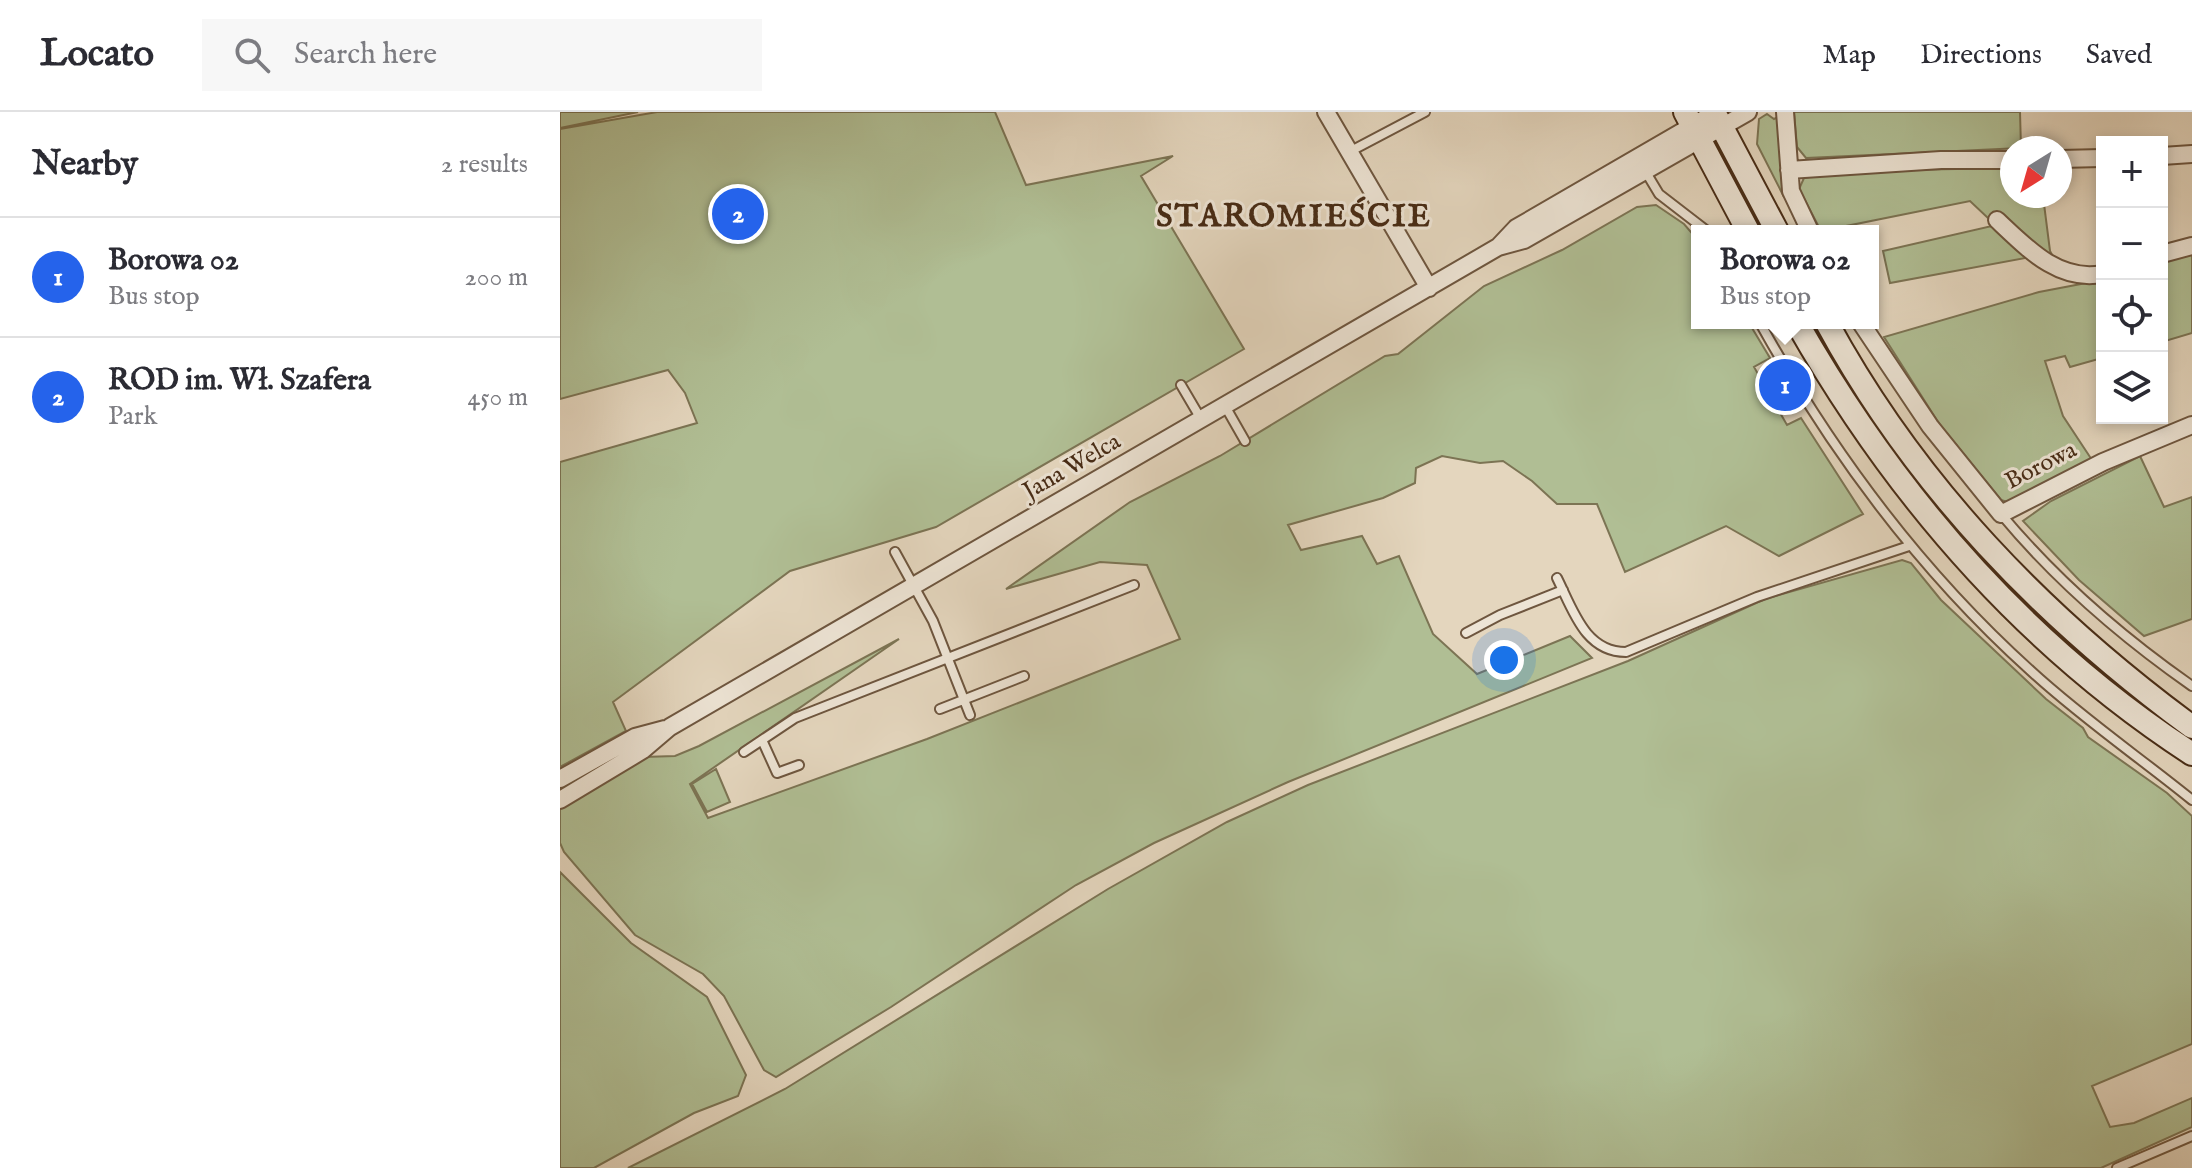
<!DOCTYPE html>
<meta charset="utf-8">
<style>
body{margin:0;font-family:"IM FELL English",serif;background:#f7f7f7;color:#2b2b33}
.controls{position:absolute;right:24px;top:24px;display:grid;overflow:hidden;border-radius:0px;box-shadow:0 4px 12px #0003}
.controls button{width:72px;height:72px;display:grid;place-items:center;padding:0;border:0;border-bottom:2px solid #e1e1e2;background:#fff;color:#2b2b33;font:40px sans-serif}
.compass{position:absolute;left:1440px;top:24px;width:72px;height:72px;border-radius:50%;background:#fff;box-shadow:0 4px 12px #0003;rotate:217deg}
.you{position:absolute;left:944px;top:548px;width:28px;height:28px;margin:-20px;border:6px solid #fff;border-radius:50%;background:#1a73e8;box-shadow:0 0 0 12px #1a73e833}
.badge{display:grid;place-items:center;width:52px;height:52px;border-radius:50%;background:#2563eb;color:#fff;font-size:26px;font-weight:700}
.pin{position:absolute;translate:-50% -50%;border:4px solid #fff;box-shadow:0 2px 8px #0006}
.popup{position:absolute;left:1131px;top:113px;width:188px;height:104px;box-sizing:border-box;display:grid;place-content:center;border-radius:0px;background:#fff;filter:drop-shadow(0 2px 6px #0005);font-size:26px;white-space:nowrap;color:#7c7c81}
.popup b{font-size:30px;color:#2b2b33}
.popup::after{content:'';position:absolute;left:50%;top:100%;margin-left:-16px;border:16px solid transparent;border-top-color:#fff}
.list{margin:0;padding:0;list-style:none}
h2{display:flex;justify-content:space-between;align-items:center;height:104px;margin:0;padding:0 32px;font-size:34px}
h2 small{font-size:26px;font-weight:400;color:#7c7c81}
.list li{display:grid;grid-template-columns:52px 1fr auto;gap:24px;align-items:center;box-sizing:border-box;height:120px;padding:0 32px;border-top:2px solid #e1e1e2}
.list b{display:block;font-size:30px;white-space:nowrap}
.list p{margin:0;font-size:26px;white-space:nowrap;color:#7c7c81}
.list em{font-size:26px;font-style:normal;color:#7c7c81}
.icon{flex:none;width:44px;height:44px;fill:none;stroke:currentColor;stroke-width:2;stroke-linecap:round;stroke-linejoin:round}
.map{position:relative;flex:none;width:1632px;height:1056px;overflow:hidden}
header{display:flex;align-items:center;gap:48px;box-sizing:border-box;height:112px;padding:0 40px;background:#fff;border-bottom:2px solid #e1e1e2}
header strong{font-size:38px}
nav{display:flex;gap:44px;margin-inline-start:auto;font-size:28px}
.search{width:560px;height:72px;background:#f7f7f7;display:flex;align-items:center;gap:20px;box-sizing:border-box;padding:0 28px;border-radius:0px;color:#7c7c81;font-size:30px}
main{display:flex}
aside{flex:1;background:#fff}
.map>svg:first-child{display:block}
.green{fill:#b0be94;stroke:#7c7454;stroke-width:2}
.lines{fill:none;stroke-linecap:round;stroke-linejoin:round}
.service-casing{stroke:#6e563f;stroke-width:12}
.minor-casing{stroke:#6e563f;stroke-width:20}
.secondary-casing{stroke:#472b15;stroke-width:26}
.service{stroke:#ede4d5;stroke-width:8}
.minor{stroke:#ede4d5;stroke-width:16}
.secondary{stroke:#ede4d5;stroke-width:22}
.labels{text-anchor:middle;dominant-baseline:central;stroke-width:6;stroke-linejoin:round;paint-order:stroke}
.street-label{font-size:24px;fill:#472b15;stroke:#ede4d5}
.district-label{font-size:32px;font-weight:bold;letter-spacing:2px;fill:#472b15;stroke:#ede4d5}
</style>
<header>
<strong>Locato</strong>
<div class="search"><svg class="icon" aria-label="search" viewBox="0 0 24 24"><circle cx="10" cy="10" r="6"/><path d="M15 15l6 6"/></svg>Search here</div>
<nav><a>Map</a><a>Directions</a><a>Saved</a></nav>
</header>
<main>
<aside>
<h2>Nearby<small>2 results</small></h2>
<ul class="list">
<li><span class="badge">1</span><div><b>Borowa 02</b><p>Bus stop</p></div><em>200 m</em></li>
<li><span class="badge">2</span><div><b>ROD im. Wł. Szafera</b><p>Park</p></div><em>450 m</em></li>
</ul>
</aside>
<div class="map">
<svg width="1632" height="1056" viewBox="0 0 1632 1056">
<rect width="100%" height="100%" fill="#e4d6be"/>
<filter id="stains"><feTurbulence type="fractalNoise" baseFrequency=".0025" numOctaves="4"/><feColorMatrix values="0 0 0 0 .2 0 0 0 0 .09 0 0 0 0 .02 0 0 0 .5 -.17"/></filter>
<radialGradient id="worn" r=".72"><stop offset=".6" stop-color="#630" stop-opacity="0"/><stop offset="1" stop-color="#630" stop-opacity=".3"/></radialGradient>
<!-- green -->
<path class="green" d="M 0,0 L 78,0 L 0,16 Z
M 97,0 L 435,0 L 466,73 L 613,44 L 581,64 L 684,237 L 376,415 L 230,459 L 53,590 L 66,619 L 0,655 L 0,350 L 137,311 L 125,281 L 108,258 L 0,287 L 0,17 Z
M 1234,0 L 1460,0 L 1461,36 L 1246,46 L 1237,35 Z
M 1207,2 L 1214,7 L 1218,5 L 1224,85 L 1197,32 L 1199,7 Z
M 1452,56 L 1452,84 L 1483,84 L 1490,139 L 1497,152 L 1429,107 L 1410,89 L 1261,119 L 1239,77 L 1244,66 L 1285,59 Z
M 1096,93 L 1124,112 L 1137,127 L 1137,211 L 1189,211 L 1210,246 L 1194,255 L 1227,313 L 1241,306 L 1303,402 L 1219,444 L 1166,414 L 1065,460 L 1037,392 L 997,392 L 972,369 L 943,349 L 920,351 L 882,344 L 856,356 L 855,371 L 823,386 L 728,413 L 741,438 L 802,424 L 817,452 L 839,444 L 873,522 L 917,562 L 1010,524 L 1032,546 L 728,670 L 594,731 L 516,773 L 331,895 L 216,965 L 204,958 L 164,884 L 143,862 L 75,823 L 4,740 L 0,731 L 0,697 L 83,645 L 115,644 L 139,634 L 339,527 L 130,672 L 148,706 L 367,627 L 620,527 L 587,453 L 540,450 L 446,477 L 570,390 L 660,344 L 825,244 L 838,242 L 924,174 L 1002,138 L 1077,95 Z
M 1436,113 L 1471,145 L 1330,171 L 1323,139 Z
M 1632,141 L 1632,221 L 1602,230 L 1602,149 Z
M 1542,168 L 1542,246 L 1510,255 L 1505,244 L 1485,249 L 1503,304 L 1534,351 L 1451,391 L 1441,388 L 1380,313 L 1324,225 L 1479,180 Z
M 1580,344 L 1604,395 L 1632,385 L 1632,507 L 1584,524 L 1519,468 L 1463,409 L 1491,389 Z
M 1342,448 L 1351,451 L 1381,488 L 1486,587 L 1523,616 L 1528,625 L 1607,681 L 1632,704 L 1632,932 L 1532,974 L 1550,1015 L 1574,1011 L 1632,986 L 1632,1015 L 1541,1056 L 68,1056 L 225,977 L 548,777 L 667,710 L 748,673 L 1068,549 L 1205,487 Z
M 156,657 L 170,690 L 147,700 L 132,672 Z
M 0,760 L 71,831 L 147,885 L 186,963 L 178,984 L 134,1001 L 34,1056 L 0,1056 Z"/>
<g class="lines">
<defs>
<path id="service" d="M 789,40 L 865,0
M 1084,57 L 1099,82 L 1147,119
M 1200,211 C 1273,342 1360,459 1471,559 C 1522,606 1579,645 1632,688
M 621,273 L 641,307
M 665,294 L 685,329
M 1441,402 C 1496,468 1562,525 1632,574
M 335,440 L 373,509 L 410,603
M 997,466 C 1013,498 1025,540 1066,540 L 1197,485 L 1349,434
M 906,521 L 940,503 L 1003,478
M 380,597 L 464,564
M 202,628 L 217,661 L 239,653
M 184,640 L 235,606 L 574,473
M 1557,1056 L 1632,1024"/>
<path id="minor" d="M 766,0 L 869,176
M 1225,0 L 1231,79 L 1250,119
M 1602,44 L 1632,42
M 1500,47 L 1542,46
M 1229,58 L 1381,48 L 1452,48
M 1437,108 C 1467,136 1498,170 1542,162
M 939,134 L 956,116 L 1156,0
M 1602,142 L 1632,134
M 1301,211 L 1370,314 L 1441,402 L 1543,350 L 1632,313
M 0,667 L 75,625 L 105,617
M 0,688 L 83,638 L 110,615 L 938,135 L 964,128 L 1188,0"/>
<path id="secondary" d="M 1125,0 L 1188,119
M 1154,0 L 1217,119
M 1237,211 C 1335,383 1465,533 1632,642
M 1267,211 C 1356,375 1483,505 1632,615"/>
</defs>
<!-- service casing -->
<use href="#service" class="service-casing"/>
<!-- minor casing -->
<use href="#minor" class="minor-casing"/>
<!-- secondary casing -->
<use href="#secondary" class="secondary-casing"/>
<!-- service -->
<use href="#service" class="service"/>
<!-- minor -->
<use href="#minor" class="minor"/>
<!-- secondary -->
<use href="#secondary" class="secondary"/>
</g>
<g class="labels">
<!-- street labels -->
<g class="street-label">
<text transform="translate(1481 354) rotate(-27)">Borowa</text>
<text transform="translate(512 355) rotate(-30)">Jana Welca</text>
</g>
<!-- district labels -->
<g class="district-label">
<text x="734" y="105">STAROMIEŚCIE</text>
</g>
</g>
<rect width="100%" height="100%" filter="url(#stains)"/>
<rect width="100%" height="100%" fill="url(#worn)"/>
</svg>
<div class="controls">
<button>+</button>
<button>−</button>
<button><svg class="icon" aria-label="locate" viewBox="0 0 24 24"><circle cx="12" cy="12" r="6"/><path d="M12 2v4M12 18v4M2 12h4M18 12h4"/></svg></button>
<button><svg class="icon" aria-label="layers" viewBox="0 0 24 24"><path d="M12 4l9 5-9 5-9-5zM3 14l9 5 9-5"/></svg></button>
</div>
<svg class="compass" viewBox="-18 -18 36 36"><path d="M0-13l5 13h-10z" fill="#e53935"/><path d="M0 13l5-13h-10z" fill="#7c7c81"/></svg>
<div class="you"></div>
<div class="pin badge" style="left:1225px;top:273px">1</div>
<div class="popup"><b>Borowa 02</b>Bus stop</div>
<div class="pin badge" style="left:178px;top:102px">2</div>
</div>
</main>
